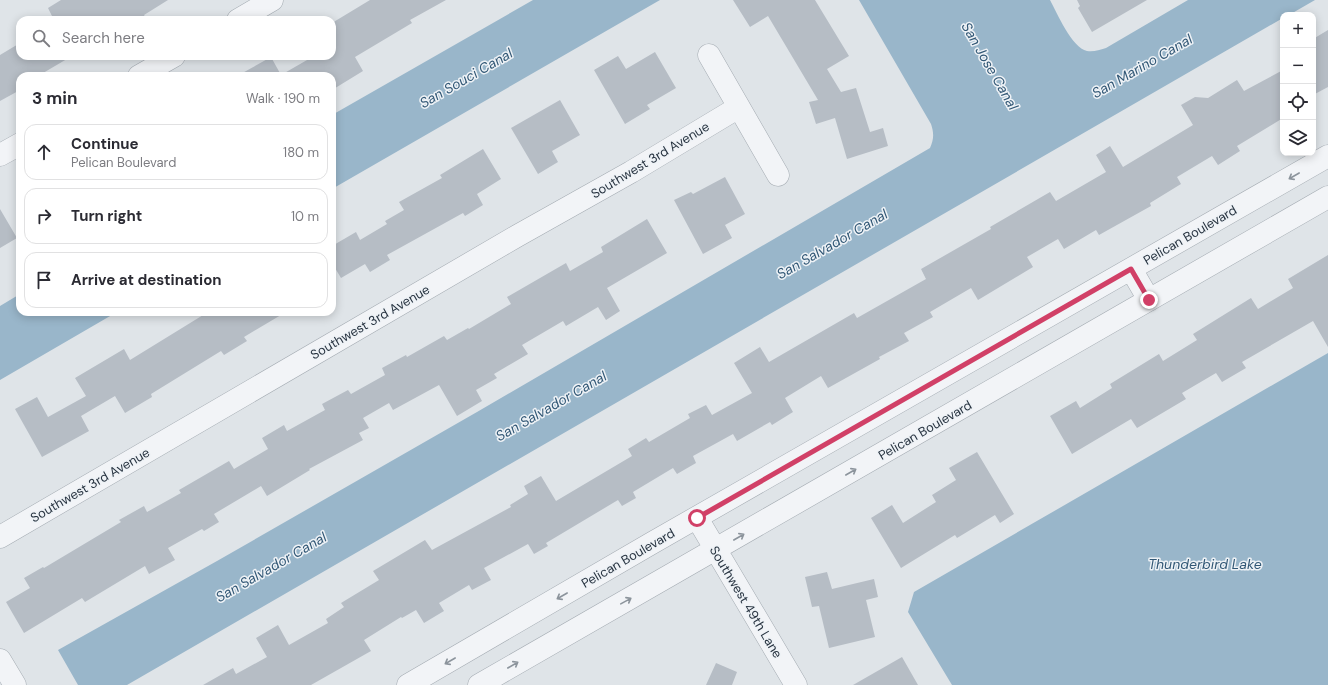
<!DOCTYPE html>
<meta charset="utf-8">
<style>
body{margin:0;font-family:"DM Sans",sans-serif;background:#f7f7f7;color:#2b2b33}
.controls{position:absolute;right:12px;top:12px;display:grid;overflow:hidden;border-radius:8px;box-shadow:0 2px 10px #0003}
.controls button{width:36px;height:36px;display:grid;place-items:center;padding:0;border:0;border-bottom:1px solid #e1e1e2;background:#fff;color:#2b2b33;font:20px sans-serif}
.stop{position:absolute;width:12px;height:12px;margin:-9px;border:3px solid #d14067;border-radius:50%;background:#fff}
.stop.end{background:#d14067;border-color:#fff;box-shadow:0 1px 4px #0008}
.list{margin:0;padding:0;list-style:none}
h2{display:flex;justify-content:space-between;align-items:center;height:52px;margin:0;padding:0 16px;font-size:17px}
h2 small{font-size:13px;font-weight:400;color:#7c7c81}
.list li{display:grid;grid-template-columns:26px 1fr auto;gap:12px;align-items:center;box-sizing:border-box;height:56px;margin:0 8px 8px;padding:0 8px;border:1px solid #e1e1e2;border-radius:12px}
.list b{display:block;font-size:15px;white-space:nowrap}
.list p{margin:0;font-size:13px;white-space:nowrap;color:#7c7c81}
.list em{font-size:13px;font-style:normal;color:#7c7c81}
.icon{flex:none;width:22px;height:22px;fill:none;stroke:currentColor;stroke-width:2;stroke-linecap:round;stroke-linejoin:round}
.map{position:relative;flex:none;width:1328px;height:685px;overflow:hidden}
.search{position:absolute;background:#fff;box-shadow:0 2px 10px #0003;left:16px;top:16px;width:320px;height:44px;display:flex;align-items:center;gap:10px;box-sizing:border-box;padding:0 14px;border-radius:12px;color:#7c7c81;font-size:15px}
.panel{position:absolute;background:#fff;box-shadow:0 2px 10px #0003;left:16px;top:72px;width:320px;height:244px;border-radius:12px}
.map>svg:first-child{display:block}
.water{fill:#99b6ca}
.building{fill:#b6bdc5}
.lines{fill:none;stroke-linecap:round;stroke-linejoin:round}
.minor-casing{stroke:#a4abb2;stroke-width:23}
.minor{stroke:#f2f4f7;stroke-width:22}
.oneway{stroke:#8c949c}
.route{stroke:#d14067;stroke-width:5}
.labels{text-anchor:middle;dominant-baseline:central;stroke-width:3;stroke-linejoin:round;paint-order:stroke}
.street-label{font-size:13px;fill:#273340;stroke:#eef2f6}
.water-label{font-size:14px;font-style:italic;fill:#315775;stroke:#eef2f6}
</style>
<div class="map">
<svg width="1328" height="685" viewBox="0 0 1328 685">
<rect width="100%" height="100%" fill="#dfe4e8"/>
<!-- water -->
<path class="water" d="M 533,0 L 660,0 L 332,189 L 332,115 Z
M 859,0 L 1050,0 C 1057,13 1072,48 1087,51 C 1094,52 1099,50 1106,48 L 1188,0 L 1315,0 L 1289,15 L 1283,15 L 1283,18 L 127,685 L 78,685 L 58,650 L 217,561 L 477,412 L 930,148 C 934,139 934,133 931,124 Z
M 20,294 L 20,312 L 117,312 L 0,380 L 0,306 Z
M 1328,353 L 1328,685 L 952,685 L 908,612 L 914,592 Z"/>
<!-- building -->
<path class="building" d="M 61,0 L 168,0 L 144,15 L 147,20 L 54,20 L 48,8 Z
M 370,0 L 446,0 L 410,20 L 412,23 L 355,57 L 363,71 L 332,90 L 332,76 L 237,76 L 271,57 L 281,75 L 314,56 L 332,56 L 332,23 Z
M 733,0 L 815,0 L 849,56 L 827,69 L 841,92 L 856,88 L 870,132 L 883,128 L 888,146 L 847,159 L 835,118 L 816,124 L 809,102 L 818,100 L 768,16 L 750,27 Z
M 1077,0 L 1147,0 L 1092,32 L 1078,8 L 1080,6 Z
M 1328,30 L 1328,87 L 1313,95 L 1313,39 Z
M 20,43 L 20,56 L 72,56 L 38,76 L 20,76 L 20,90 L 0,101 L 0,55 Z
M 655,52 L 676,88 L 647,105 L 650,109 L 625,124 L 594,70 L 618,56 L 626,69 Z
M 1283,70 L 1283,118 L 1237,146 L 1240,151 L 1218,165 L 1212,156 L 1177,177 L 1181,184 L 1150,203 L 1151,206 L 1099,235 L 1096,230 L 1064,249 L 1058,239 L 1027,257 L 1033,267 L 978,300 L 971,288 L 930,312 L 933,317 L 904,333 L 909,341 L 879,357 L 880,359 L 828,388 L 821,376 L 785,398 L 793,412 L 772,425 L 770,422 L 737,441 L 733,434 L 693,456 L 696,463 L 677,474 L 673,468 L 633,492 L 636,498 L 622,506 L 618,500 L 546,543 L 548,546 L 534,554 L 528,544 L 484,568 L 491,580 L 472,590 L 469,585 L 439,603 L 444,611 L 424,623 L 416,610 L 402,618 L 401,617 L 364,640 L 371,651 L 311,685 L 203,685 L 233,668 L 236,674 L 267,657 L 256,638 L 278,625 L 289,645 L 328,623 L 326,619 L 344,607 L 341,603 L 379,580 L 373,571 L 425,540 L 432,550 L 511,507 L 510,505 L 528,494 L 524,486 L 541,476 L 556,501 L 632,456 L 628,449 L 646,438 L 649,442 L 690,418 L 688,414 L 706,405 L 712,415 L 752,393 L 734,363 L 760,347 L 769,362 L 854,313 L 857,318 L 926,279 L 921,269 L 991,229 L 990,227 L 1050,192 L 1056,201 L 1106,172 L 1096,155 L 1110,146 L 1123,167 L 1193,125 L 1181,105 L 1195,97 L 1208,98 L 1237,80 L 1244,91 Z
M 560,100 L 580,135 L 552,151 L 558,162 L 538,174 L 511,128 Z
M 483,149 L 501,179 L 477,194 L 483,205 L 465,216 L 463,213 L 387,255 L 390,260 L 370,272 L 365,264 L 341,278 L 332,263 L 332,246 L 356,232 L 360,240 L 387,224 L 385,221 L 404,210 L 399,202 L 442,178 L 440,175 Z
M 725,177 L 745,214 L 725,225 L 732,238 L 703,254 L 674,200 L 691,192 L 693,194 Z
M 0,209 L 17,238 L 0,248 Z
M 647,219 L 667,253 L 607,288 L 620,311 L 606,320 L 598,307 L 566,326 L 563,321 L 522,345 L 528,354 L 494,374 L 497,378 L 476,390 L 482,401 L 457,416 L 439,385 L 393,410 L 389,403 L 363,418 L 369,428 L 359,433 L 363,440 L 309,469 L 310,470 L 267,496 L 261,486 L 214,514 L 219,522 L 204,531 L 202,529 L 168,548 L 175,560 L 149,574 L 145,566 L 85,602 L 82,598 L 24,633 L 6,602 L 30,588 L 24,578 L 43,567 L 44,568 L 121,522 L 119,520 L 144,506 L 147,512 L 181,493 L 179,490 L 229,461 L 234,469 L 268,449 L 262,438 L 284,425 L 287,431 L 325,410 L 322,404 L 348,390 L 351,394 L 385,375 L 382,368 L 406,355 L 407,357 L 444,336 L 447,340 L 468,328 L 469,329 L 511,304 L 507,297 L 566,263 L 570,271 L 603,252 L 601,247 Z
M 1328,255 L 1328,347 L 1313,321 L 1242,362 L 1246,368 L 1222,382 L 1216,373 L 1182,393 L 1186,399 L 1137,428 L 1131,419 L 1072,454 L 1050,416 L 1076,401 L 1080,408 L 1112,388 L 1110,384 L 1159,354 L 1163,361 L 1197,340 L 1193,334 L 1251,298 L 1258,309 L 1293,288 L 1288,279 Z
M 208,312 L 286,312 L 244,337 L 247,341 L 224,355 L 221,351 L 151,394 L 152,397 L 125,413 L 115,396 L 81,416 L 89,431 L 42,457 L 15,409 L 37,397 L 48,417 L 86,396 L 75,378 L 124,349 L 130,360 Z
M 977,452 L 1014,514 L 1000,523 L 995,515 L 957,538 L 955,535 L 901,568 L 871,518 L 892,505 L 903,523 L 936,502 L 932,495 L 956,480 L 949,468 Z
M 827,572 L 832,589 L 874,579 L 878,597 L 866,600 L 875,637 L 829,648 L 819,606 L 812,607 L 805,577 Z
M 902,657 L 918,685 L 853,685 Z
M 716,663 L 737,672 L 732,685 L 706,685 Z"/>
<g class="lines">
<defs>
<path id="minor" d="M 238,20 L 272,0
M 709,55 L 778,175
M 139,76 L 174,56
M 0,155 L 20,144
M 1131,269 L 1149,300
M 697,518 L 796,685
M 0,537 L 517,236 L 631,172 L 739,107
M 0,660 L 15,685
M 408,685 L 652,543 L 1328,156
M 479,685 L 1328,197"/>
</defs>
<!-- minor casing -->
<use href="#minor" class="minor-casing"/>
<!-- minor -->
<use href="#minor" class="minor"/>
</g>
<!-- one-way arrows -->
<defs><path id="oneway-shaft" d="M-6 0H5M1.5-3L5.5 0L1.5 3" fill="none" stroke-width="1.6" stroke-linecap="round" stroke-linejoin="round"/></defs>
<g class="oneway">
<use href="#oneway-shaft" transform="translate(1294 176) rotate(150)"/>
<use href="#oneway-shaft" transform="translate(851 472) rotate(-30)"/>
<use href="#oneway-shaft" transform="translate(739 537) rotate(-30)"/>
<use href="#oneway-shaft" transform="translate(562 596) rotate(150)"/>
<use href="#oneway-shaft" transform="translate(626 601) rotate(-29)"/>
<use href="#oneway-shaft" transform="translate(450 661) rotate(150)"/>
<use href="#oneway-shaft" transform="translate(513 665) rotate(-30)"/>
</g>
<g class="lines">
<!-- route -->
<path class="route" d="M 697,518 L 1131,269 L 1149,300"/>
</g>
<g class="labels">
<!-- street labels -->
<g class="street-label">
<text transform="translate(650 160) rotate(-31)">Southwest 3rd Avenue</text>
<text transform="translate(1190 235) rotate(-30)">Pelican Boulevard</text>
<text transform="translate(370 322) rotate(-30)">Southwest 3rd Avenue</text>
<text transform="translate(925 430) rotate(-30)">Pelican Boulevard</text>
<text transform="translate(90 485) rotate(-30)">Southwest 3rd Avenue</text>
<text transform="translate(628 558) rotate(-30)">Pelican Boulevard</text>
<text transform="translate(746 602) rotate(59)">Southwest 49th Lane</text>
</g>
<!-- water labels -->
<g class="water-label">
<text transform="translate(990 66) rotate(60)">San Jose Canal</text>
<text transform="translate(1142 66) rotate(-30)">San Marino Canal</text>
<text transform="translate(466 78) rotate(-30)">San Souci Canal</text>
<text transform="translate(832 244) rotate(-30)">San Salvador Canal</text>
<text transform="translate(551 406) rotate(-30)">San Salvador Canal</text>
<text x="1205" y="564">Thunderbird Lake</text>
<text transform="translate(271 567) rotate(-30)">San Salvador Canal</text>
</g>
</g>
</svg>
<div class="controls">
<button>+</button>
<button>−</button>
<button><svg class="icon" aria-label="locate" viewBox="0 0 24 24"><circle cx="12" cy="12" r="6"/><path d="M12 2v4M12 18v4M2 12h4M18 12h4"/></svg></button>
<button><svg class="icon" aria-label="layers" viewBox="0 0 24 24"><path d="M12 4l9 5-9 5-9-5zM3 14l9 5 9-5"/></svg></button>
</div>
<div class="stop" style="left:697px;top:518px"></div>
<div class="stop end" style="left:1149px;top:300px"></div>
<div class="search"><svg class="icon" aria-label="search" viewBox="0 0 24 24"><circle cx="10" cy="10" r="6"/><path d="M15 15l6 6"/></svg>Search here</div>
<section class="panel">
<h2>3 min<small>Walk · 190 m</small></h2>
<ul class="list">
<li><svg class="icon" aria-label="ahead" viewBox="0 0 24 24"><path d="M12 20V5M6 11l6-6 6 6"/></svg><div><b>Continue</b><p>Pelican Boulevard</p></div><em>180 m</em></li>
<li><svg class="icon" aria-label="right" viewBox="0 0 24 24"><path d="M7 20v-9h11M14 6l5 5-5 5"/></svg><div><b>Turn right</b></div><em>10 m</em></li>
<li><svg class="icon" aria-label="arrive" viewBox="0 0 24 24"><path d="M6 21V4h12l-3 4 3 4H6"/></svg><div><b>Arrive at destination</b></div></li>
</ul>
</section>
</div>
